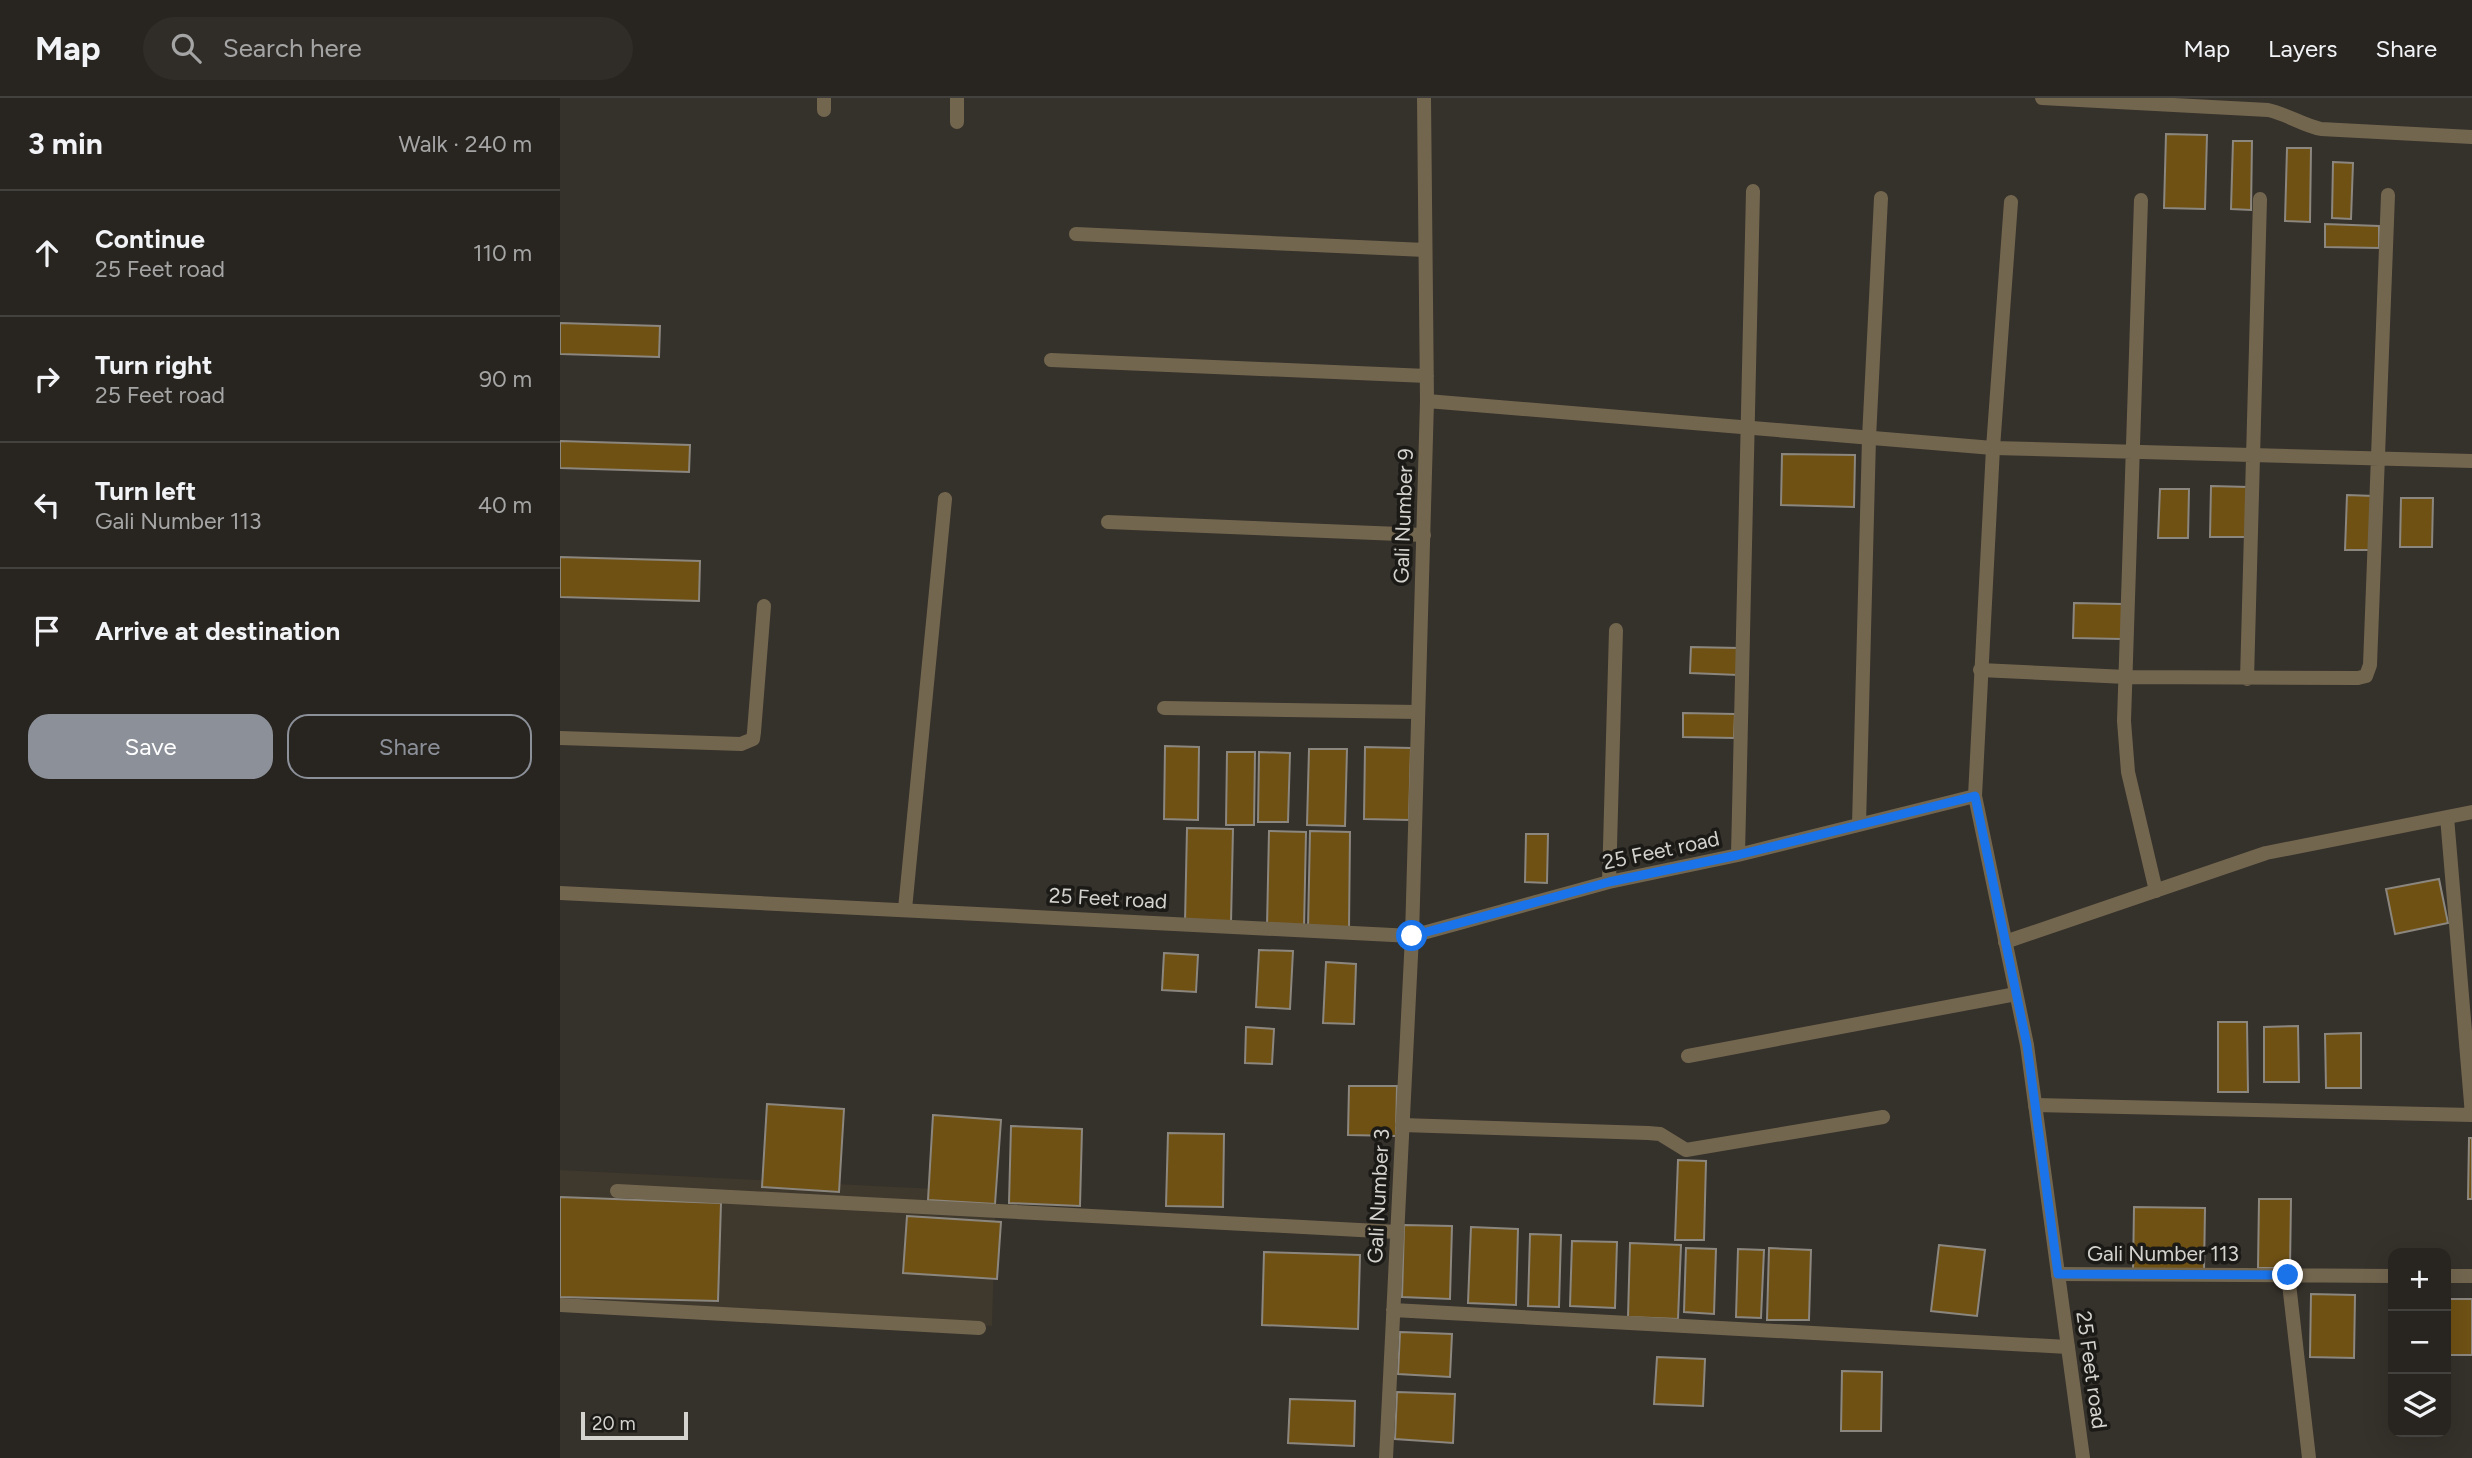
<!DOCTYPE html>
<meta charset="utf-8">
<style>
body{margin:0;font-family:Figtree,sans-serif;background:#302d29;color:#f1f3f6}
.controls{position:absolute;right:21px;bottom:21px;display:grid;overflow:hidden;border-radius:14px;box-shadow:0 7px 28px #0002}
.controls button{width:63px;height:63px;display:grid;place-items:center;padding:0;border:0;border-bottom:2px solid #44423e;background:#282520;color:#f1f3f6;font:35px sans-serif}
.scale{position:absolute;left:21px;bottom:18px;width:107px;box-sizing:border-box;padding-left:7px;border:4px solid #d5d3ce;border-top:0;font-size:19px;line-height:24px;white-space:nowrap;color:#d5d3ce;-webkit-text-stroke:5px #1b1a17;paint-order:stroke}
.stop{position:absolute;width:21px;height:21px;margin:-16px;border:5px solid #1a73e8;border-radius:50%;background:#fff}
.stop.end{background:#1a73e8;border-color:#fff;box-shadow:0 2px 7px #0008}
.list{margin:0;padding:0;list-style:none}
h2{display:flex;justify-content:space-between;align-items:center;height:91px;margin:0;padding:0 28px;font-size:30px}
h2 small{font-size:23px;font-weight:400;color:#a5a5a5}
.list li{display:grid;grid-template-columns:46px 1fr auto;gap:21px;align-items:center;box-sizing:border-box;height:126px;padding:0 28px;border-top:2px solid #44423e}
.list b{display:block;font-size:26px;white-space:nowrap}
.list p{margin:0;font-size:23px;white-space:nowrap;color:#a5a5a5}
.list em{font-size:23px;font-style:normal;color:#a5a5a5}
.actions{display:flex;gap:14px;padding:21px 28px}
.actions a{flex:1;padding:16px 0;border:2px solid #8c9099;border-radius:21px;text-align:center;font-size:24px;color:#8c9099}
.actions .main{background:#8c9099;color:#fff}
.icon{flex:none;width:38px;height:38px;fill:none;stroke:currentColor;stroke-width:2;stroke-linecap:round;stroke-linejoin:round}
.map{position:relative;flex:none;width:1912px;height:1360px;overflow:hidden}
header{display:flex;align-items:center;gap:42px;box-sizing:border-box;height:98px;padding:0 35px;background:#282520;border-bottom:2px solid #44423e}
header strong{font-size:33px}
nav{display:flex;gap:38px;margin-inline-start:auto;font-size:24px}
.search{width:490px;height:63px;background:#302d29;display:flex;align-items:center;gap:18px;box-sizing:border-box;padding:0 24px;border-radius:38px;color:#a5a5a5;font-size:26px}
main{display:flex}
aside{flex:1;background:#282520}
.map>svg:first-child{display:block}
.built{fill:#3f382c}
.building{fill:#6f5114;stroke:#8b867e;stroke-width:2}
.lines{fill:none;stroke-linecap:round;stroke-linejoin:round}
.service{stroke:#73664f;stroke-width:14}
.minor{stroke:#73664f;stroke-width:14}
.tertiary{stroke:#73664f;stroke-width:14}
.route{stroke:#1a73e8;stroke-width:9}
.labels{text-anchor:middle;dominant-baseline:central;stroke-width:7;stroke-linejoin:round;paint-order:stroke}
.street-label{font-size:21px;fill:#d5d3ce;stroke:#1b1a17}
</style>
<header>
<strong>Map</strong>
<div class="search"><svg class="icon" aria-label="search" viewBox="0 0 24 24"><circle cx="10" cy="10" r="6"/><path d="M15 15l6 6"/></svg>Search here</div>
<nav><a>Map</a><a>Layers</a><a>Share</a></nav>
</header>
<main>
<aside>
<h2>3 min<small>Walk · 240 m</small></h2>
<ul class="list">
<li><svg class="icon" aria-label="ahead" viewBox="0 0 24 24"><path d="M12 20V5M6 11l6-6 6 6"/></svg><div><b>Continue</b><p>25 Feet road</p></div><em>110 m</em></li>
<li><svg class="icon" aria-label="right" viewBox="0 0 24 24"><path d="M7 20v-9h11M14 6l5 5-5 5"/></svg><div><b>Turn right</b><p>25 Feet road</p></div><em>90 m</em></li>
<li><svg class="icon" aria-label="left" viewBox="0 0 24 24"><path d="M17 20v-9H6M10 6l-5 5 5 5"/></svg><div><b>Turn left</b><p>Gali Number 113</p></div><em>40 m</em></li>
<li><svg class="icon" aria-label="arrive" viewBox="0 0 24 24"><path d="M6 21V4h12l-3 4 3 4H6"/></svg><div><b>Arrive at destination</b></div></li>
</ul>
<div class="actions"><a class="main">Save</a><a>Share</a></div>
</aside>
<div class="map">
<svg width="1912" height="1360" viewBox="0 0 1912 1360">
<rect width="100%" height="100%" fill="#35312b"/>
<!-- built -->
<path class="built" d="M 0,1072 L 436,1094 L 432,1228 L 0,1201 Z"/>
<!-- building -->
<path class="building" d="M 1606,36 L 1647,37 L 1645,111 L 1604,110 Z
M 1673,43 L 1692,43 L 1691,112 L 1671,111 Z
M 1727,50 L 1751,50 L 1750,124 L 1725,123 Z
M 1773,64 L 1793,65 L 1791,121 L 1772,120 Z
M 1765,126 L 1819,128 L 1819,150 L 1765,149 Z
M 0,225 L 100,228 L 99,259 L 0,256 Z
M 0,343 L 130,347 L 129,374 L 0,370 Z
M 1222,356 L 1295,357 L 1294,409 L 1221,407 Z
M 1651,388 L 1689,389 L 1688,439 L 1650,439 Z
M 1600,391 L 1629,391 L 1628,440 L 1598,440 Z
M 1787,397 L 1814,398 L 1813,452 L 1785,452 Z
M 1841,400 L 1873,400 L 1872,449 L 1840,449 Z
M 0,459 L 140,463 L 139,503 L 0,499 Z
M 1514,505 L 1563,506 L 1562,541 L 1513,540 Z
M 1131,549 L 1179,550 L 1178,577 L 1130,575 Z
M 1123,615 L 1175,616 L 1174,640 L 1123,639 Z
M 605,648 L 639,649 L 638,722 L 604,721 Z
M 805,649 L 851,650 L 849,722 L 804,721 Z
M 749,651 L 787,651 L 785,728 L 747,727 Z
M 667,654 L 695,654 L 694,727 L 666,727 Z
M 699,654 L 730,655 L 728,724 L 698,724 Z
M 627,730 L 673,731 L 671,825 L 625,824 Z
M 709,733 L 746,734 L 744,830 L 707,829 Z
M 750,733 L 790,734 L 789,832 L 748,831 Z
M 966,736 L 988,736 L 987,785 L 965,784 Z
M 1879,781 L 1888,825 L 1835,836 L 1826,791 Z
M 699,852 L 733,853 L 730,911 L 696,909 Z
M 604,855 L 638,857 L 636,894 L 602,892 Z
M 766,864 L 796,866 L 794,926 L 763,925 Z
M 1658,924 L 1687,924 L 1688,994 L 1658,994 Z
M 1738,928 L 1739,984 L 1704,984 L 1704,929 Z
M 686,929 L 714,931 L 712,966 L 685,965 Z
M 1801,935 L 1801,990 L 1766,990 L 1765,936 Z
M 789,988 L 837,988 L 836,1038 L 788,1037 Z
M 207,1006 L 284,1011 L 279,1094 L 202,1089 Z
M 373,1017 L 441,1022 L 435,1106 L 368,1102 Z
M 451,1028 L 522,1031 L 520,1108 L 449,1105 Z
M 608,1035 L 664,1036 L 663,1109 L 606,1108 Z
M 1909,1040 L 1912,1040 L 1912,1101 L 1908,1101 Z
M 1118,1062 L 1146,1063 L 1144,1142 L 1115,1142 Z
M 0,1099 L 161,1105 L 158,1203 L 0,1199 Z
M 1699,1101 L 1731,1101 L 1730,1170 L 1698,1170 Z
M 1574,1109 L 1645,1110 L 1644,1174 L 1573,1173 Z
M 347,1118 L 441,1124 L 437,1181 L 343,1175 Z
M 844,1127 L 892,1128 L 890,1201 L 842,1199 Z
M 911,1129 L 958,1131 L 956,1207 L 908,1205 Z
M 970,1136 L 1001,1137 L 999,1209 L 968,1208 Z
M 1012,1143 L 1057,1144 L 1055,1210 L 1010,1208 Z
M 1070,1145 L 1121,1147 L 1118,1221 L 1068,1219 Z
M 1379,1147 L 1425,1152 L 1417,1218 L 1371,1213 Z
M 1126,1150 L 1156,1151 L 1154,1216 L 1124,1214 Z
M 1209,1150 L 1251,1152 L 1249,1222 L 1207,1222 Z
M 1178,1151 L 1204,1152 L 1201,1220 L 1176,1219 Z
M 704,1154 L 800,1157 L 798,1231 L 702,1227 Z
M 1751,1196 L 1795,1197 L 1794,1260 L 1750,1259 Z
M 1886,1201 L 1912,1201 L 1912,1257 L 1886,1257 Z
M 840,1234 L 892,1236 L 890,1279 L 838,1276 Z
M 1097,1259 L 1145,1261 L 1143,1308 L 1094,1306 Z
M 1282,1273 L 1322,1274 L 1321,1333 L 1281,1333 Z
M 837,1294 L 895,1296 L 893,1345 L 835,1341 Z
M 730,1301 L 795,1303 L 794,1348 L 728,1345 Z"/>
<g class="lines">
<!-- service -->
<path class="service" d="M 0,1207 L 419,1230"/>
<!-- minor -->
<path class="minor" d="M 864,0 L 867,303
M 1482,0 L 1708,12 C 1727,16 1742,27 1761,31 L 1912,39
M 264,12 L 264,0
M 397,24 L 397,0
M 1581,102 L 1564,623 L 1568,674 L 1596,793
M 1451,104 L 1433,350 L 1912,363
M 516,136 L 865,152
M 491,262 L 867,278
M 548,424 L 864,437
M 1420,572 L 1566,579 L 1798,580 L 1806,578 L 1810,567 L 1828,97
M 1687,581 L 1700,101
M 604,610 L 858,614
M 0,640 L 181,646 L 193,641 L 194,634 L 204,508
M 1887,719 L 1912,1017
M 1299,727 L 1309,340 L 1321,100
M 1178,757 L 1193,93
M 1049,784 L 1056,532
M 345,811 L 385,401
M 1445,844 L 1706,755 L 1912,714
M 1128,958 L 1456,896
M 1475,1007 L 1912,1017
M 842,1027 L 1088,1035 L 1100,1036 L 1126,1052 L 1323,1019
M 57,1093 L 837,1134
M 1498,1176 L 1833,1178
M 1728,1177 L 1749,1360
M 1886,1178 L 1912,1178
M 833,1212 L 1508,1249
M 826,1360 L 852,838 L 1049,784 L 1178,757 L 1415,698"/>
<!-- tertiary -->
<path class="tertiary" d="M 0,795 L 852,838 L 867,303 L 1433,350 L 1415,698 L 1467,947 L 1523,1360"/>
</g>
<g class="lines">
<!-- route -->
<path class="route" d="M 852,838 L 1049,784 L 1178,757 L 1415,698 L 1467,947 L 1498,1176 L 1728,1177"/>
</g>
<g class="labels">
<!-- street labels -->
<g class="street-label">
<text transform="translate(843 418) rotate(-88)">Gali Number 9</text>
<text transform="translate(1101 752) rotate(-12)">25 Feet road</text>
<text transform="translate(548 800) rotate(3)">25 Feet road</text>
<text transform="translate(818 1098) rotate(-87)">Gali Number 3</text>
<text x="1603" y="1155">Gali Number 113</text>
<text transform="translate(1532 1272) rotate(82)">25 Feet road</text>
</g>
</g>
</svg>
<div class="controls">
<button>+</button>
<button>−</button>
<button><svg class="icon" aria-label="layers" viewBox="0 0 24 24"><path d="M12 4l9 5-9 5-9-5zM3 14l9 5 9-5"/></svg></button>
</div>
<div class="scale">20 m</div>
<div class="stop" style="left:852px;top:838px"></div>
<div class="stop end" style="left:1728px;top:1177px"></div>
</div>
</main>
